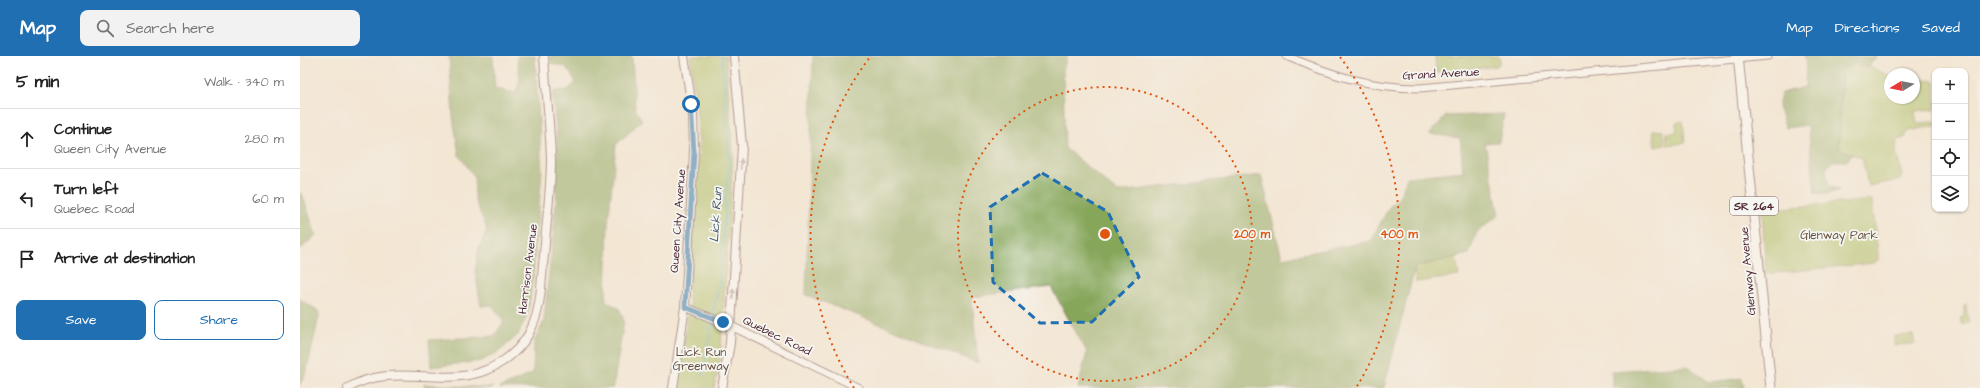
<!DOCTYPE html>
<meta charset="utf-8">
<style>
body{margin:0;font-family:"Architects Daughter",sans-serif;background:#f2f2f2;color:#222}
.controls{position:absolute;right:12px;top:12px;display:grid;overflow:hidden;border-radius:8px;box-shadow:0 1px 3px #0004}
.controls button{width:36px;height:36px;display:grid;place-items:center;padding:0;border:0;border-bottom:1px solid #e0e0e0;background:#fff;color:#222;font:20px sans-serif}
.compass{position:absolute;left:1584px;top:12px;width:36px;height:36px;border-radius:50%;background:#fff;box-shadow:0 1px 3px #0004;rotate:260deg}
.stop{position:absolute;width:12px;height:12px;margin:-9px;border:3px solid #1f6fb2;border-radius:50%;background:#fff}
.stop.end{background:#1f6fb2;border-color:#fff;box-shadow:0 1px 4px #0008}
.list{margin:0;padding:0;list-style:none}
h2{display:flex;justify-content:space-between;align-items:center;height:52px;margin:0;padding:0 16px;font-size:17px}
h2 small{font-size:13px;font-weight:400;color:#767676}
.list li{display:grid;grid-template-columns:26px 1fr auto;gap:12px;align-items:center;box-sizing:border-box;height:60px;padding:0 16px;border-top:1px solid #e0e0e0}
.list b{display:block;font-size:15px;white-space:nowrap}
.list p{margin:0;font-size:13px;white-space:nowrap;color:#767676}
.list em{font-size:13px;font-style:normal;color:#767676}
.actions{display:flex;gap:8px;padding:12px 16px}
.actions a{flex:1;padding:9px 0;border:1px solid #1f6fb2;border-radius:8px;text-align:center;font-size:14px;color:#1f6fb2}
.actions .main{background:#1f6fb2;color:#fff}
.icon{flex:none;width:22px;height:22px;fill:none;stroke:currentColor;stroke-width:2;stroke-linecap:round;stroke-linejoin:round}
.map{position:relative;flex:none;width:1680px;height:332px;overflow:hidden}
header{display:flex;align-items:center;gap:24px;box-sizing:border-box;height:56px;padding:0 20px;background:#1f6fb2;color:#fff}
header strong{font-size:19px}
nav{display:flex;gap:22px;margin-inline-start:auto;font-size:14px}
.search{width:280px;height:36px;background:#f2f2f2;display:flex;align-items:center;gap:10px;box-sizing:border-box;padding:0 14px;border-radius:8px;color:#767676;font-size:15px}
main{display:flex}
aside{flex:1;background:#fff}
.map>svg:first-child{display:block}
.green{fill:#a9bf64;stroke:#7a6f48}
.forest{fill:#86a65a;stroke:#686242}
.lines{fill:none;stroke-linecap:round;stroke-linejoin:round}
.stream{stroke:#48acc7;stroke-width:1.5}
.tertiary-casing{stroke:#633d44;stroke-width:9}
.secondary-casing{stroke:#633d44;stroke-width:10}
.primary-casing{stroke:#633d44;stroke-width:11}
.tertiary{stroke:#fff;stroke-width:7}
.secondary{stroke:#fff;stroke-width:8}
.primary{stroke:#fff;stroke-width:9}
.oneway{fill:#ae9aa0}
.route{stroke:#1f6fb2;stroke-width:5}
.marked{fill:none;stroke:#1f6fb2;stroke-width:3;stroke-dasharray:8 5;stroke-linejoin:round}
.ring{fill:none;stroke:#e0560e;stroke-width:2;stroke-dasharray:2 4}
.labels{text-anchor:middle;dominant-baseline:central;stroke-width:3.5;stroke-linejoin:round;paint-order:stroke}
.shield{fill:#f6f6f2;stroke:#7e6067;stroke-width:1}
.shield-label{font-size:11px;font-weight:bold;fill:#4a1f2b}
.street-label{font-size:12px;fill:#4a1f2b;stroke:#f6f6f2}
.park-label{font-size:12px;fill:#664f3c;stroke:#f6f6f2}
.water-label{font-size:13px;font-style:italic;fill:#495769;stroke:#f6f6f2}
.centre{fill:#e0560e;stroke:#f6f6f2;stroke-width:2}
.ring-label{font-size:12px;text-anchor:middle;font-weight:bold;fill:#e0560e;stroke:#f6f6f2;stroke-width:3.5;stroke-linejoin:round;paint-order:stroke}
</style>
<header>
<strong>Map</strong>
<div class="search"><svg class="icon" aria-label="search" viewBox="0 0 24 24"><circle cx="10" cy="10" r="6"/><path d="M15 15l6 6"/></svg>Search here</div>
<nav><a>Map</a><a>Directions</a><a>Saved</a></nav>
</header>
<main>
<aside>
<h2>5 min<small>Walk · 340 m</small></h2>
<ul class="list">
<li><svg class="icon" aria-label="ahead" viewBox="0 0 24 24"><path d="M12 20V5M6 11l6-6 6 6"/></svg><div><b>Continue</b><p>Queen City Avenue</p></div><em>280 m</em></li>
<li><svg class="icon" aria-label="left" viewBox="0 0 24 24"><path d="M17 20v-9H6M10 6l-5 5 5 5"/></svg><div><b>Turn left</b><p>Quebec Road</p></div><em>60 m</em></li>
<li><svg class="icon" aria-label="arrive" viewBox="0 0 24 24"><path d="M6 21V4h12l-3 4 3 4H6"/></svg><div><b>Arrive at destination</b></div></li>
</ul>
<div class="actions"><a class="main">Save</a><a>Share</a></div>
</aside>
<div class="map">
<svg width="1680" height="332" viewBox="0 0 1680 332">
<rect width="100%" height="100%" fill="#f6f6f2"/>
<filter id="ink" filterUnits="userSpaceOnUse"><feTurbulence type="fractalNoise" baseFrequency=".025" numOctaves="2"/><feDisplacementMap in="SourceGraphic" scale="8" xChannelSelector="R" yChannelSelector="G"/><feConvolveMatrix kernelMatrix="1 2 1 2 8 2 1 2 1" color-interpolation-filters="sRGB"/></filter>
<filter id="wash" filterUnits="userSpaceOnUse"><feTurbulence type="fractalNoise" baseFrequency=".012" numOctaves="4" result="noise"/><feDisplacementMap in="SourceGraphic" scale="16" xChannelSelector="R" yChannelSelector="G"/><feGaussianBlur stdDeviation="0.9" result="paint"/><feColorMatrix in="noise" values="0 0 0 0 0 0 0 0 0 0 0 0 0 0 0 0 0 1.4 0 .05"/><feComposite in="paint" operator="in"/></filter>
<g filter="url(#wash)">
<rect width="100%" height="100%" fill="#f3e6d3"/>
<!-- green -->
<path class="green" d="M 390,0 L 426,0 L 433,100 L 423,259 L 420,304 L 414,332 L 377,332 L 390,246 L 388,243 L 399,92 L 397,57 Z
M 1135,0 L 1199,0 L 1200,6 L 1197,10 L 1136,17 Z
M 1553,8 L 1569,10 L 1590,20 L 1590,42 L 1614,42 L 1614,23 L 1635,25 L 1635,53 L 1615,55 L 1617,68 L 1635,65 L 1635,70 L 1608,75 L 1605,82 L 1597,84 L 1596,96 L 1602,119 L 1600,124 L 1568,130 L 1562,102 L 1539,94 L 1542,12 Z
M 1383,65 L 1385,87 L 1367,89 L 1366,77 L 1377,76 L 1376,67 Z
M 1353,74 L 1363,75 L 1365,89 L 1355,91 Z
M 1129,131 L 1156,199 L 1159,220 L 1116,226 L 1103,135 Z
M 1572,144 L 1578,198 L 1578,204 L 1574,207 L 1466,218 L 1462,154 Z
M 1666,248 L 1669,267 L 1661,268 L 1661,262 L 1664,260 L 1664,249 Z
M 1613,279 L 1615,288 L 1594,289 L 1594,280 Z"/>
<!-- forest -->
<path class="forest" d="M 149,0 L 193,0 L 195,33 L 216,37 L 220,23 L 217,0 L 235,0 L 242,115 L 233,222 L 228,257 L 218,279 L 200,295 L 182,305 L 131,311 L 129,284 L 194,280 L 204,266 L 192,249 L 181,250 L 175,215 L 179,192 L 187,173 L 175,144 L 174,120 L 159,99 L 153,61 Z
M 250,0 L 332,0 L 335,53 L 342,64 L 316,89 L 308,168 L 306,245 L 319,252 L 324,265 L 313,332 L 199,332 L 233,317 L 234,286 L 244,265 C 251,190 265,114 252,39 L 255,35 L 267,34 L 275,28 L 275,24 L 266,11 L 252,8 Z
M 513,0 L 767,0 L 763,15 L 765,92 L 818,136 L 961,119 L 982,202 L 1070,185 L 1090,150 L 1100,142 L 1107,121 L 1163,115 L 1160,82 L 1129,78 L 1146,60 L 1204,58 L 1199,86 L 1185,87 L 1199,159 L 1177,176 L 1169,198 L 1115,211 L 1084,332 L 778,332 L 787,296 L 751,231 L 672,241 L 678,307 L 506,239 Z
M 1504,0 L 1577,1 L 1569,10 L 1553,8 L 1542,12 L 1539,93 L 1552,98 L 1547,105 L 1534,105 L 1526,113 L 1529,130 L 1539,134 L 1529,138 L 1515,137 L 1508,69 L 1486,72 L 1478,51 L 1481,37 L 1505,31 L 1506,6 Z
M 0,136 L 3,140 L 16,179 L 0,194 Z
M 0,243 L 20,256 L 7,314 L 0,329 Z
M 1387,310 L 1409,326 L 1442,322 L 1444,332 L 1313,332 L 1311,315 Z
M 124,328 L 193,332 L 125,332 Z"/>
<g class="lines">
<!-- stream -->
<path class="stream" d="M 412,260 L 419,230 L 429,105 L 422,0
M 403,319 L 412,264"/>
</g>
</g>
<g filter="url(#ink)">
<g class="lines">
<defs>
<path id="tertiary" d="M 986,0 C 1032,19 1070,32 1120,32 L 1468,0
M 385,251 L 431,270 L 559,332"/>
<path id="secondary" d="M 48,332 C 90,307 134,329 178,317 C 201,310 223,293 232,271 C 242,249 241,223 244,200 C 246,168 251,135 251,103 C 250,69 246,34 244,0
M 373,332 L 385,251 L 394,96 L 393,57 L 384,0
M 422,332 L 430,287 L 442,90 L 434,0"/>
<path id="primary" d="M 1438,0 L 1471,332"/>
</defs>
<!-- tertiary casing -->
<use href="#tertiary" class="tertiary-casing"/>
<!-- secondary casing -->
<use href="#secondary" class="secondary-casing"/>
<!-- primary casing -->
<use href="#primary" class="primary-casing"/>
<!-- tertiary -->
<use href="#tertiary" class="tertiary"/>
<!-- secondary -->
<use href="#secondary" class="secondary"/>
<!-- primary -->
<use href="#primary" class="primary"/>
</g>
<!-- one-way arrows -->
<defs><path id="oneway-solid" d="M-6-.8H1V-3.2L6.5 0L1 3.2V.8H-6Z"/></defs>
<g class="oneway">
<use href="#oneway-solid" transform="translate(441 108) rotate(-86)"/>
<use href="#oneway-solid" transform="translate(433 238) rotate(-86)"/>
</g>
</g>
<g class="lines" filter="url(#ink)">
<!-- route -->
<path class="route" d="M 391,48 L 394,96 L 385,251 L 423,266"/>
</g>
<!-- marked area -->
<path d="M0 0H1680V332H0ZM 742,117 L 808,156 L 839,221 L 792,266 L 740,267 L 693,226 L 690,151 Z" fill="#f3e6d3" fill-opacity=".55" fill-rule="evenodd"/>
<path class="marked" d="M 742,117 L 808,156 L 839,221 L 792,266 L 740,267 L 693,226 L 690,151 Z"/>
<!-- distance rings -->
<g class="ring">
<circle cx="805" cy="178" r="147"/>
<path d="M554 332A294 294 0 0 1 570 1M1040 1A294 294 0 0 1 1056 332"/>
</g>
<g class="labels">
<!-- shield labels -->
<rect class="shield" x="1430" y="141" width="48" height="18" rx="3"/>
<g class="shield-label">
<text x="1454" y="150">SR 264</text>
</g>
<!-- street labels -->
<g class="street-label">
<text transform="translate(1141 18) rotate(-3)">Grand Avenue</text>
<text transform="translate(378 165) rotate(-86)">Queen City Avenue</text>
<text transform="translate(228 213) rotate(-83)">Harrison Avenue</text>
<text transform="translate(1448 215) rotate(-95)">Glenway Avenue</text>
<text transform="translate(477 280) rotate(26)">Quebec Road</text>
</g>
<!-- park labels -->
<g class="park-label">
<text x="1539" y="179">Glenway Park</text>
<text x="401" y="296">Lick Run<tspan x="401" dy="14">Greenway</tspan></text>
</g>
<!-- water labels -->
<g class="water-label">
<text transform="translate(416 159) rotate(-86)">Lick Run</text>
</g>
</g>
<circle cx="805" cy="178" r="6" class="centre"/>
<g class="ring-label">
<text x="952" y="182">200 m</text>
<text x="1099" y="182">400 m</text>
</g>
</svg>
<div class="controls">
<button>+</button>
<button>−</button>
<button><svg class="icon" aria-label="locate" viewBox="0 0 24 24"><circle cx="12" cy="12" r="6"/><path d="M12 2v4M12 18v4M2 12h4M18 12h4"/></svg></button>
<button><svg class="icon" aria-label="layers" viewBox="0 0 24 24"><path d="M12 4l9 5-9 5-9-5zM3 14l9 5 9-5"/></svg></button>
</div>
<svg class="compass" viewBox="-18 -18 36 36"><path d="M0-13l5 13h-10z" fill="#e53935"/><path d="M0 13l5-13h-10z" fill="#767676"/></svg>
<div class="stop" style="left:391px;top:48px"></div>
<div class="stop end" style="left:423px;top:266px"></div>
</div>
</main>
